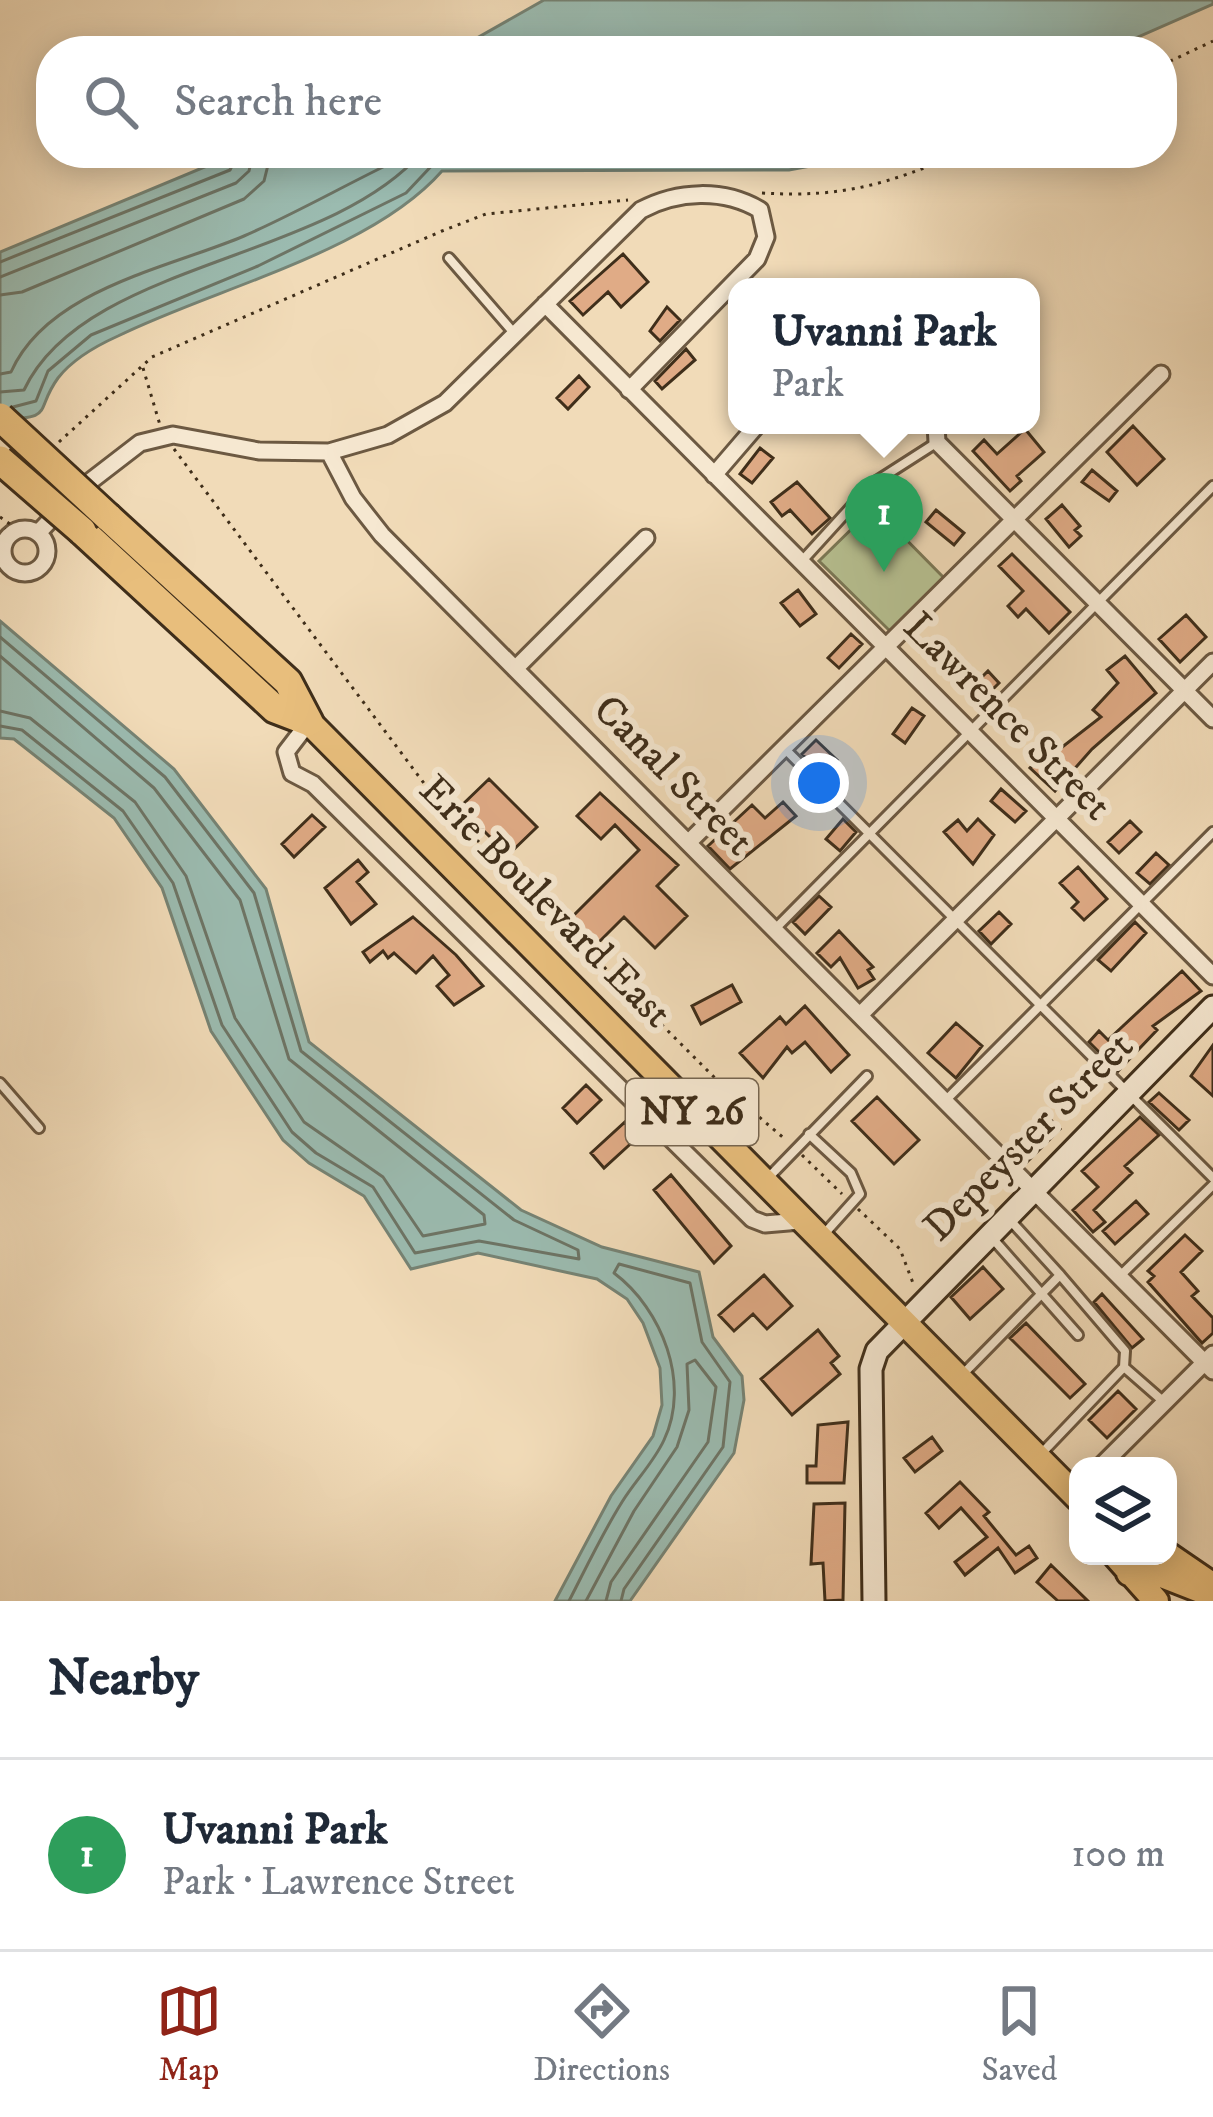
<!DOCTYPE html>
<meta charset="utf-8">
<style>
body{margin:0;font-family:"IM FELL DW Pica",serif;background:#f2f2f3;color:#1f2937}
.controls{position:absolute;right:36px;bottom:36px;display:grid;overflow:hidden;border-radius:24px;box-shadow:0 6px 30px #0003}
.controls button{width:108px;height:108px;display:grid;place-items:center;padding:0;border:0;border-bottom:3px solid #e0e1e3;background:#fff;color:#1f2937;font:60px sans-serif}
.you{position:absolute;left:819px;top:783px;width:42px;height:42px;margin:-30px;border:9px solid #fff;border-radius:50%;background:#1a73e8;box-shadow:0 0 0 18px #1a73e833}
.badge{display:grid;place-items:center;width:78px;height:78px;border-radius:50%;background:#8f2418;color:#fff;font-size:39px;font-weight:700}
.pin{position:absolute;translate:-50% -99px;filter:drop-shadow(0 3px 6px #0008)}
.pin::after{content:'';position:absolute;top:63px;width:42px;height:36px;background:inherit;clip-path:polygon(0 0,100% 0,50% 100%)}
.popup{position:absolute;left:728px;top:278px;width:312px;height:156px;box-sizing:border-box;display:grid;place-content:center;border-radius:24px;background:#fff;filter:drop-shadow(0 3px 9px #0005);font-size:39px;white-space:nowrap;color:#747a83}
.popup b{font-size:45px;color:#1f2937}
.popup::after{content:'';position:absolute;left:50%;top:100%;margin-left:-24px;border:24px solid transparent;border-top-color:#fff}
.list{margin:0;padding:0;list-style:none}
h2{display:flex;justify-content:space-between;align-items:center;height:156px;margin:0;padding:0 48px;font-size:51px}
h2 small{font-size:39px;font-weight:400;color:#747a83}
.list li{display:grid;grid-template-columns:78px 1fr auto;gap:36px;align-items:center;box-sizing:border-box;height:192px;padding:0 48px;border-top:3px solid #e0e1e3}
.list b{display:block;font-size:45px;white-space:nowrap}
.list p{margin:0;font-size:39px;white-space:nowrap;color:#747a83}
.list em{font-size:39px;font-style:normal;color:#747a83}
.icon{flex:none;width:66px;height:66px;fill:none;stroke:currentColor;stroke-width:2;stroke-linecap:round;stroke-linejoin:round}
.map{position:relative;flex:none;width:1213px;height:1601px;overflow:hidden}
.search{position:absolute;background:#fff;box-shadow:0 6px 30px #0003;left:36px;right:36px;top:36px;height:132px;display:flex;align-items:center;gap:30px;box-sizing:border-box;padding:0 42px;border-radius:48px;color:#747a83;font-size:45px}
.sheet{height:348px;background:#fff}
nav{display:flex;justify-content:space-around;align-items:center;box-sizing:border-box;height:168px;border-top:3px solid #e0e1e3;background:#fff;font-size:33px;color:#747a83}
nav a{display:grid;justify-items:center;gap:6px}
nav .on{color:#8f2418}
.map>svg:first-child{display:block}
.green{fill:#b7c192;stroke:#7b7856;stroke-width:3}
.water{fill:#9bbbb0;stroke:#768374;stroke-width:3}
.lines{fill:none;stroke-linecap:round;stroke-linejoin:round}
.shore{stroke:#6d7465;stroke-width:3}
.building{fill:#e0ab86;stroke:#3f2e1a;stroke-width:3}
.lane-casing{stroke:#6c5942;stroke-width:14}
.street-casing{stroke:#6c5942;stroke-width:21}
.secondary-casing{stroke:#3f2e1a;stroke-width:27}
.primary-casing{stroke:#3f2e1a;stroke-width:30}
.highway-casing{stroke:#3f2e1a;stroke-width:33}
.path{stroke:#3f2e1a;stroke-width:3;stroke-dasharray:3 6;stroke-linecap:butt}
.lane{stroke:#f6e8d1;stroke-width:8}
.street{stroke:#f6e8d1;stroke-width:15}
.secondary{stroke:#f6e8d1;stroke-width:21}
.primary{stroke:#e8be7c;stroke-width:24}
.highway{stroke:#e8be7c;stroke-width:27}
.highway-bridge-casing{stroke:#3f2e1a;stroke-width:33;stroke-linecap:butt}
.highway-bridge{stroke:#e8be7c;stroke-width:27}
.labels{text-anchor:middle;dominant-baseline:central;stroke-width:12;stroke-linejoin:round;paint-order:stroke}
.shield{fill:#f6e8d1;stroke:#766651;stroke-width:3}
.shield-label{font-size:39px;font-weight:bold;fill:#3f2e1a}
.street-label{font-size:42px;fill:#3f2e1a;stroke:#f6e8d1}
</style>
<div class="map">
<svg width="1213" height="1601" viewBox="0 0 1213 1601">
<rect width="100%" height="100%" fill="#f1dbb8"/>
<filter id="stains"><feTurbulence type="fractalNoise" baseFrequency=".00167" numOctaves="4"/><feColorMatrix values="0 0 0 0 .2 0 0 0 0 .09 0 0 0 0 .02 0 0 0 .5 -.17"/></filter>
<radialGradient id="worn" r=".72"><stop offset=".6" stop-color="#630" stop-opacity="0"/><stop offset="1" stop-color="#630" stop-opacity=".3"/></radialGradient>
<!-- green -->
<path class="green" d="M 874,507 L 949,583 L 895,636 L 819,561 Z"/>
<!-- water -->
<path class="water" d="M 544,0 L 1213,0 L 1213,4 L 1106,51 L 454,51 Z
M 238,153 L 881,153 L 789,170 L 442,171 C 371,252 215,288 118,336 C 98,345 72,360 58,378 C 34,411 56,419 0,419 L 0,252 Z
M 0,621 L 174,769 L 266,889 L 309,1042 L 521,1210 L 602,1247 L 699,1272 L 713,1337 L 742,1376 L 744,1400 L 734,1453 L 630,1601 L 555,1601 L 611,1496 L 653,1436 L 662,1405 L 660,1368 L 643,1323 L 627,1299 L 597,1279 L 478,1253 L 411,1269 L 364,1196 L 309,1163 L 283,1140 L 211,1031 L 162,888 L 114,818 L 14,739 L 0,738 Z"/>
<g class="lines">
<!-- shore -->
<path class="shore" d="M 0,262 L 230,170 L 238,153
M 0,277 L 236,183 L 249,171 L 253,153
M 0,295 L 22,292 L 244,199 L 264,181 L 271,153
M 0,374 L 11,372 C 48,289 169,268 244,236 C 292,215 338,189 385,166 L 397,153
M 0,392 L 24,390 C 84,262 326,262 421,153
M 13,407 L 36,401 L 48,371 L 91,335 L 258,266 L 406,193 L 438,159 L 787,158 L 816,153
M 0,637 L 165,777 L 254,893 L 301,1051 L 514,1220 L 578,1250 L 579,1259 L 479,1241 L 415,1253 L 373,1187 L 316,1153 L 292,1132 L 222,1025 L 173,883 L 123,811 L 22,730 L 0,726
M 0,656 L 154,788 L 240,900 L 289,1059 L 484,1215 L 485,1224 L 423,1236 L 383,1177 L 304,1122 L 235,1018 L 186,876 L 135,802 L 30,718 L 0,711
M 569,1601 C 586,1568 602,1534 622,1502 C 635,1481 654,1462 664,1440 C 691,1383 662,1309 614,1273 L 619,1264 L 690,1283 L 702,1342 L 730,1382 L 723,1447 L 624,1589 L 621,1601
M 586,1601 L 634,1511 L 677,1447 L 689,1410 L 687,1364 L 695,1360 L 716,1387 L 708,1442 L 611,1582 L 606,1601"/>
</g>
<!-- building -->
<path class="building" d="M 623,254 L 648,282 L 621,307 L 608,292 L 583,315 L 570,301 Z
M 667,307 L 680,320 L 660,341 L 650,331 Z
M 686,349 L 695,360 L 662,389 L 655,381 Z
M 579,376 L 589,387 L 568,409 L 557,398 Z
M 1133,426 L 1164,459 L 1137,485 L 1107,452 Z
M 1025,429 L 1044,452 L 1017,476 L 1021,481 L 1010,491 L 973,451 L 984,440 L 997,454 Z
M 760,448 L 773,458 L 752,483 L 740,474 Z
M 1092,470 L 1117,491 L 1109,501 L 1082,482 Z
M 797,482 L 830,518 L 812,534 L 790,510 L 782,516 L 771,502 Z
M 1062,505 L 1080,526 L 1075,530 L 1081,536 L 1069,547 L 1046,519 Z
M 936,510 L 964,533 L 954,545 L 926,522 Z
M 1012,554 L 1070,612 L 1049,633 L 1026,609 L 1018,617 L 1008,606 L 1023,591 L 999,566 Z
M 798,590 L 816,614 L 800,626 L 781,603 Z
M 1186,615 L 1206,637 L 1180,662 L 1159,639 Z
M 851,634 L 862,644 L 839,668 L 828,658 Z
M 1125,656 L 1156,693 L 1092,749 L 1055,791 L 1030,768 L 1054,741 L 1061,748 L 1101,717 L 1093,710 L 1118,683 L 1107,670 Z
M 988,671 L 999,683 L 978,704 L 966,693 Z
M 912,708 L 924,716 L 905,743 L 893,734 Z
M 816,740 L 837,760 L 822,775 L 802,754 Z
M 489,779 L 537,827 L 508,855 L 460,807 Z
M 1001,789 L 1026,811 L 1015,822 L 991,801 Z
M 600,793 L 678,865 L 657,886 L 687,916 L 655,948 L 624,917 L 597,944 L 571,918 L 639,850 L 615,825 L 601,839 L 577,816 Z
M 783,802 L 796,816 L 730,869 L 708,846 L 752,805 L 765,818 Z
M 312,815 L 325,827 L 294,857 L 282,844 Z
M 843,819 L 856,832 L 840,851 L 826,839 Z
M 978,819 L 994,835 L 973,864 L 944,832 L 958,820 L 967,831 Z
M 1130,821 L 1141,832 L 1119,853 L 1108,842 Z
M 1156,853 L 1169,865 L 1150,884 L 1137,873 Z
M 358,860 L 368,872 L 357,882 L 376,904 L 351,924 L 325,888 Z
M 1078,867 L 1107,899 L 1084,920 L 1072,908 L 1078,902 L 1060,883 Z
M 819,896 L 831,907 L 805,934 L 793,922 Z
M 999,912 L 1011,924 L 991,944 L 979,931 Z
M 413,917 L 456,955 L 483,986 L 454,1005 L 437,986 L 449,975 L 433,956 L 416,973 L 394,953 L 388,958 L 383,951 L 370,962 L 363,952 Z
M 1135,922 L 1146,933 L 1111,971 L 1098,960 Z
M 839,931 L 873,967 L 868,970 L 874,979 L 858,988 L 840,958 L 831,967 L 817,953 Z
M 1182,971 L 1201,991 L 1153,1026 L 1157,1030 L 1118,1071 L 1089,1042 L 1099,1031 L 1108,1040 Z
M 732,985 L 741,1002 L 701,1024 L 692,1006 Z
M 805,1006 L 849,1055 L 831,1072 L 805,1042 L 792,1053 L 787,1047 L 763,1078 L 740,1053 L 780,1017 L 786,1024 Z
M 956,1023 L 982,1046 L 956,1078 L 928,1053 Z
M 1213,1045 L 1213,1096 L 1191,1076 Z
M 586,1085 L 601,1100 L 577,1123 L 563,1108 Z
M 1159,1093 L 1189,1120 L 1179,1130 L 1149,1102 Z
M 877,1097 L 919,1140 L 894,1164 L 852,1121 Z
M 1048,1117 L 1060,1129 L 1027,1162 L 1015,1150 Z
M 1140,1117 L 1159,1135 L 1125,1166 L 1132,1173 L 1094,1210 L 1105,1222 L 1093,1232 L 1073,1210 L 1098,1187 L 1082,1171 Z
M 625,1122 L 638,1137 L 604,1168 L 591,1153 Z
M 671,1175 L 731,1246 L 714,1263 L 654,1190 Z
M 1136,1201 L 1148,1214 L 1115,1244 L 1103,1231 Z
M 1185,1235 L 1202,1251 L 1181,1272 L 1198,1291 L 1192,1296 L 1213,1318 L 1213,1333 L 1202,1343 L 1148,1282 L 1154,1276 L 1148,1271 Z
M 983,1267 L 1003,1289 L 970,1319 L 951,1297 Z
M 764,1275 L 792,1306 L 767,1329 L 753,1314 L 734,1331 L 719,1315 Z
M 1102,1294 L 1143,1339 L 1132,1348 L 1094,1302 Z
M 1026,1323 L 1085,1384 L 1070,1398 L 1010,1338 Z
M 818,1330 L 839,1356 L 831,1363 L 840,1374 L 792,1415 L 761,1379 Z
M 1118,1391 L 1136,1409 L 1107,1438 L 1089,1420 Z
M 848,1422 L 844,1483 L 807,1483 L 807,1466 L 816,1466 L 818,1425 Z
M 932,1437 L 942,1451 L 915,1472 L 904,1458 Z
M 960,1482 L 989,1512 L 984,1516 L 1016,1555 L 1029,1546 L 1037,1558 L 1015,1573 L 998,1548 L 965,1575 L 955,1562 L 987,1537 L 961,1508 L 939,1528 L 926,1513 Z
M 845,1503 L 843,1600 L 825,1601 L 823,1563 L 811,1564 L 814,1504 Z
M 1051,1565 L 1088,1601 L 1058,1601 L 1037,1582 Z"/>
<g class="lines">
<defs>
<path id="lane" d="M 449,258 L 514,333
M 801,562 L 872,484 L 936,443
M 783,747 L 1213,1178
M 776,928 L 1213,486
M 0,1083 L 39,1128
M 947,1099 L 1213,832
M 809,1134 L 851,1173 L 860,1194 L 825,1233
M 767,1179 L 867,1076
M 993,1239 L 1078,1335
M 1060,1275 L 1125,1351 L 1124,1367
M 1120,1276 L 1213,1185
M 963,1374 L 1060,1275 L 1010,1220
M 1039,1456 L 1124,1367 L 1164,1402"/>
<path id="street" d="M 545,304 L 1213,976
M 936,425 L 937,442 L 1213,719
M 329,452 L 388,435 L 445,403 L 641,210 C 677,191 723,188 760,210 L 766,237 L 757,259 L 629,390
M 714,475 L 757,425
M3 551a22 22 0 1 1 44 0a22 22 0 1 1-44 0Z
M 38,533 L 79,490 L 140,443 L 173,435 L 259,451 L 329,452 L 353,498 L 382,535 L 1213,1371
M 515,669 L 646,538
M 309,722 L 286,752 L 292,773 L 313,784 L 752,1219 L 765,1224 L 800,1221
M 689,842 L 1161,374
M 860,1015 L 1213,662
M 1101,1466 L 1213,1354"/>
<path id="secondary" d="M 874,1601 L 871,1369 L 877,1351 L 1213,1007"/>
<path id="primary" d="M 309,722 L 1078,1498
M 1168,1555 L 1206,1581
M 1116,1556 L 1156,1601
M 1129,1573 L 1139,1566 L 1213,1595"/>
<path id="highway" d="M 108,517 L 288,682 L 309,722
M 82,531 L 275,709 L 309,722"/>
</defs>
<!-- lane casing -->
<use href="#lane" class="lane-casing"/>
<!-- street casing -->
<use href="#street" class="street-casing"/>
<!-- secondary casing -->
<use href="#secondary" class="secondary-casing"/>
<!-- primary casing -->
<use href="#primary" class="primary-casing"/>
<!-- highway casing -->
<use href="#highway" class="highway-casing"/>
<!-- path -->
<path class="path" d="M 1162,65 L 1213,41
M 762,193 C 845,198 886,184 962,153
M 143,368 L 160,425
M 59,442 L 152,357 L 442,231 L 486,214 L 628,200
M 174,449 L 435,798 L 723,1086 L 786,1140
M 0,517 L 10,524 L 0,539
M 0,554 L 0,563
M 802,1155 L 842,1194
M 858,1209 L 900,1249 L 913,1283"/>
<!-- lane -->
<use href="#lane" class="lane"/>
<!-- street -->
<use href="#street" class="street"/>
<!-- secondary -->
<use href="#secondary" class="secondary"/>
<!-- primary -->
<use href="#primary" class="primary"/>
<!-- highway -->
<use href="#highway" class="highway"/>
<defs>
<path id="highway-bridge" d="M 0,417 L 108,517
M 0,460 L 82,531"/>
</defs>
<!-- highway-bridge casing -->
<use href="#highway-bridge" class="highway-bridge-casing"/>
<!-- highway-bridge -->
<use href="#highway-bridge" class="highway-bridge"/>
</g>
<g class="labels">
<!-- shield labels -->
<rect class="shield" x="626" y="1079" width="132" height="66" rx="9"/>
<g class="shield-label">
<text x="692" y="1112">NY 26</text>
</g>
<!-- street labels -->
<g class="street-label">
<text transform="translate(1007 717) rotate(45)">Lawrence Street</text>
<text transform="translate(673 776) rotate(45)">Canal Street</text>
<text transform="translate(545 902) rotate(45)">Erie Boulevard East</text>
<text transform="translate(1029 1137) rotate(-45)">Depeyster Street</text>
</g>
</g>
<rect width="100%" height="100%" filter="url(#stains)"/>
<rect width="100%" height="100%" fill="url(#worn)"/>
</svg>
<div class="controls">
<button><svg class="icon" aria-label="layers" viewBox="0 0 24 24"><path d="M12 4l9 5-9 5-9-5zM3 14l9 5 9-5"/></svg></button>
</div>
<div class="you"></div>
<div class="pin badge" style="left:884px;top:572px;background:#2e9e5b">1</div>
<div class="popup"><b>Uvanni Park</b>Park</div>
<div class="search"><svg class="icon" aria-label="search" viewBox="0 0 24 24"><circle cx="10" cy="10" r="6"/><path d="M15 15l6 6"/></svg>Search here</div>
</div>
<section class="sheet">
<h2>Nearby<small></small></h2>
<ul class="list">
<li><span class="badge" style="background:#2e9e5b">1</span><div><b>Uvanni Park</b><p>Park · Lawrence Street</p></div><em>100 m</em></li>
</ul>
</section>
<nav>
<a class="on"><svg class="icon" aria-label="map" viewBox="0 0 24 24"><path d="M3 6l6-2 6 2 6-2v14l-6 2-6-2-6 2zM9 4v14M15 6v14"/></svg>Map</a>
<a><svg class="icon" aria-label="directions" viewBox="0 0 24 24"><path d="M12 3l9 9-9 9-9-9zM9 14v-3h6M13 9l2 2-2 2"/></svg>Directions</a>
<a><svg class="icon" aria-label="saved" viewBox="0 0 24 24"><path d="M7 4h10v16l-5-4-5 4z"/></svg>Saved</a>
</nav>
